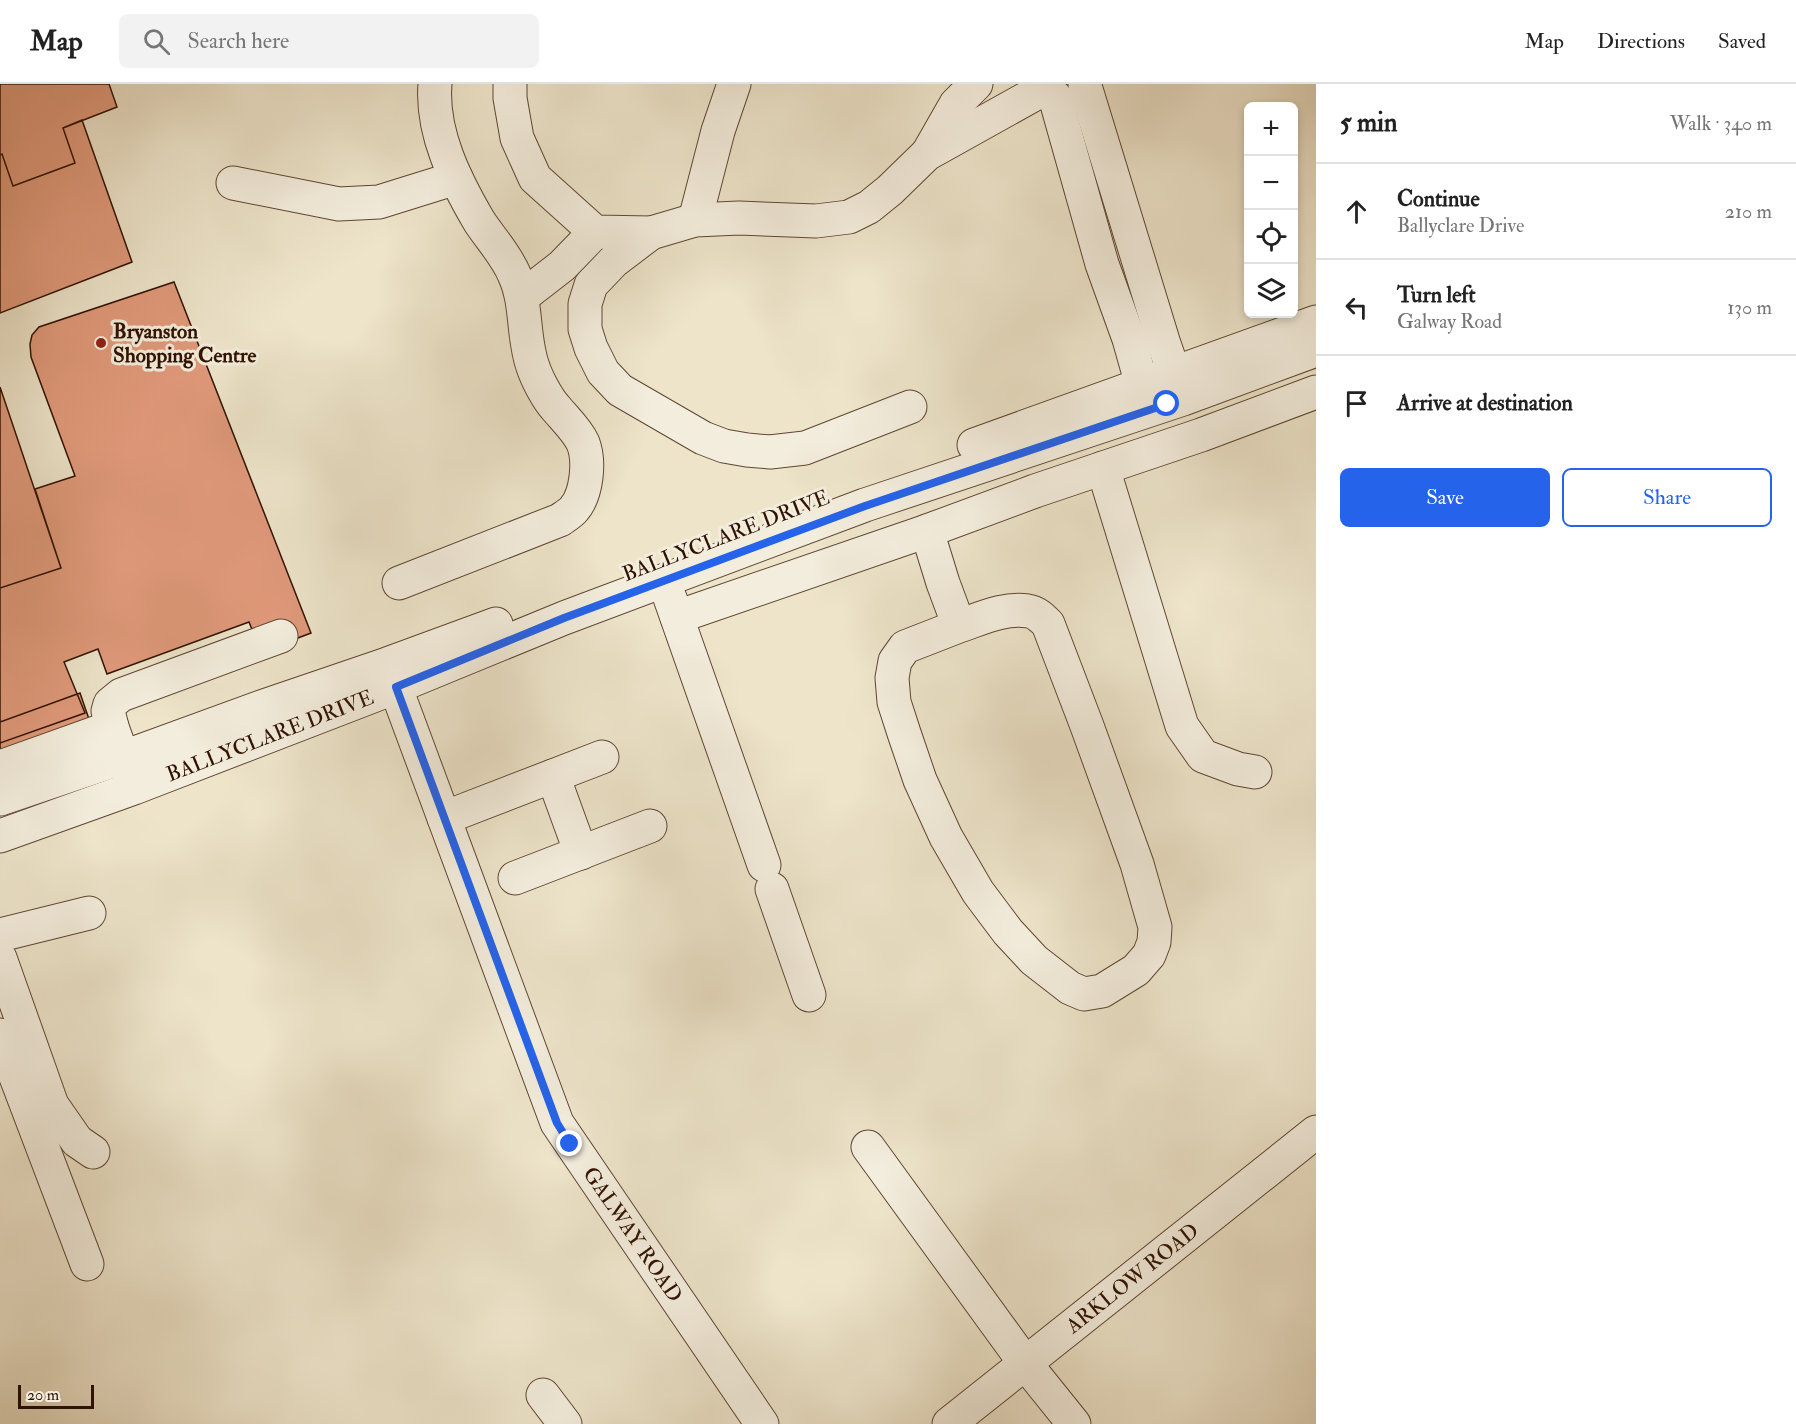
<!DOCTYPE html>
<meta charset="utf-8">
<style>
body{margin:0;font-family:"IM FELL Double Pica",serif;background:#f2f2f2;color:#222}
.controls{position:absolute;right:18px;top:18px;display:grid;overflow:hidden;border-radius:9px;box-shadow:0 3px 9px #0003}
.controls button{width:54px;height:54px;display:grid;place-items:center;padding:0;border:0;border-bottom:2px solid #e0e0e0;background:#fff;color:#222;font:30px sans-serif}
.scale{position:absolute;left:18px;bottom:15px;width:76px;box-sizing:border-box;padding-left:6px;border:3px solid #301200;border-top:0;font-size:16px;line-height:21px;white-space:nowrap;color:#301200;-webkit-text-stroke:4px #f3eddd;paint-order:stroke}
.stop{position:absolute;width:18px;height:18px;margin:-14px;border:4px solid #2563eb;border-radius:50%;background:#fff}
.stop.end{background:#2563eb;border-color:#fff;box-shadow:0 2px 6px #0008}
.list{margin:0;padding:0;list-style:none}
h2{display:flex;justify-content:space-between;align-items:center;height:78px;margin:0;padding:0 24px;font-size:26px}
h2 small{font-size:20px;font-weight:400;color:#767676}
.list li{display:grid;grid-template-columns:39px 1fr auto;gap:18px;align-items:center;box-sizing:border-box;height:96px;padding:0 24px;border-top:2px solid #e0e0e0}
.list b{display:block;font-size:22px;white-space:nowrap}
.list p{margin:0;font-size:20px;white-space:nowrap;color:#767676}
.list em{font-size:20px;font-style:normal;color:#767676}
.actions{display:flex;gap:12px;padding:18px 24px}
.actions a{flex:1;padding:14px 0;border:2px solid #2563eb;border-radius:9px;text-align:center;font-size:21px;color:#2563eb}
.actions .main{background:#2563eb;color:#fff}
.icon{flex:none;width:33px;height:33px;fill:none;stroke:currentColor;stroke-width:2;stroke-linecap:round;stroke-linejoin:round}
.map{position:relative;flex:none;width:1316px;height:1340px;overflow:hidden}
header{display:flex;align-items:center;gap:36px;box-sizing:border-box;height:84px;padding:0 30px;background:#fff;border-bottom:2px solid #e0e0e0}
header strong{font-size:28px}
nav{display:flex;gap:33px;margin-inline-start:auto;font-size:21px}
.search{width:420px;height:54px;background:#f2f2f2;display:flex;align-items:center;gap:15px;box-sizing:border-box;padding:0 21px;border-radius:9px;color:#767676;font-size:22px}
main{display:flex}
aside{flex:1;background:#fff}
.map>svg:first-child{display:block}
.building{fill:#df997a;stroke:#301200;stroke-width:1.5}
.lines{fill:none;stroke-linecap:round;stroke-linejoin:round}
.minor-casing{stroke:#5f4632;stroke-width:35}
.minor{stroke:#f3eddd;stroke-width:33}
.route{stroke:#2563eb;stroke-width:8}
.poi-dot{fill:#8f2418;stroke:#f3eddd;stroke-width:2}
.labels{text-anchor:middle;dominant-baseline:central;stroke-width:6;stroke-linejoin:round;paint-order:stroke}
.poi-label{font-size:21px;font-weight:bold;fill:#301200;stroke:#f3eddd;text-anchor:start}
.street-label{font-size:21px;fill:#301200;stroke:#f3eddd}
</style>
<header>
<strong>Map</strong>
<div class="search"><svg class="icon" aria-label="search" viewBox="0 0 24 24"><circle cx="10" cy="10" r="6"/><path d="M15 15l6 6"/></svg>Search here</div>
<nav><a>Map</a><a>Directions</a><a>Saved</a></nav>
</header>
<main>
<div class="map">
<svg width="1316" height="1340" viewBox="0 0 1316 1340">
<rect width="100%" height="100%" fill="#ede4ca"/>
<filter id="stains"><feTurbulence type="fractalNoise" baseFrequency=".00333" numOctaves="4"/><feColorMatrix values="0 0 0 0 .2 0 0 0 0 .09 0 0 0 0 .02 0 0 0 .5 -.17"/></filter>
<radialGradient id="worn" r=".72"><stop offset=".6" stop-color="#630" stop-opacity="0"/><stop offset="1" stop-color="#630" stop-opacity=".3"/></radialGradient>
<!-- building -->
<path class="building" d="M 0,0 L 109,0 L 117,23 L 63,44 L 75,79 L 13,102 L 2,70 L 0,71 Z
M 82,36 L 132,178 L 0,229 L 0,71 L 2,70 L 13,102 L 75,79 L 63,44 Z
M 174,198 L 311,549 L 261,568 L 249,538 L 107,590 L 98,565 L 64,578 L 85,629 L 0,659 L 0,504 L 61,484 L 35,405 L 75,392 L 31,273 L 30,260 L 32,251 L 39,243 Z
M 0,303 L 61,484 L 0,504 Z
M 80,609 L 90,638 L 0,670 L 0,638 Z"/>
<g class="lines">
<defs>
<g id="minor">
<path d="M 510,0 L 510,14 L 517,54 L 535,94 L 595,148 L 651,149"/>
<path d="M 1085,2 L 1164,260 L 1181,309"/>
<path d="M 1055,13 L 1102,180 L 1129,255 L 1142,301 L 1152,320"/>
<path d="M 928,69 L 956,20 L 976,0"/>
<path d="M 233,99 L 339,120 L 379,118 L 456,94"/>
<path d="M 695,136 L 718,47 L 734,0"/>
<path d="M 522,213 L 562,182 L 595,148"/>
<path d="M 910,323 L 805,364 L 770,368 L 747,366 L 724,362 L 703,354 L 620,306 L 603,288 L 591,264 L 585,245 L 585,220 L 591,201 L 614,177 L 651,149 L 695,136 L 739,134 L 816,137 L 849,133 L 869,123 L 890,106 L 927,70 L 1040,7"/>
<path d="M 974,361 L 1316,238"/>
<path d="M 1103,384 L 1182,642 L 1203,672 L 1238,685 L 1255,688"/>
<path d="M 927,447 L 943,499 L 959,542 C 980,535 1005,523 1028,527 C 1036,528 1042,534 1048,540 L 1087,642 L 1137,780 L 1155,843 L 1154,858 L 1149,871 L 1136,886 L 1102,907 L 1084,910 L 1070,904 L 1034,876 L 1008,848 L 978,808 L 946,753 L 920,696 L 904,649 L 894,618 L 892,594 L 895,577 L 905,563 L 959,542"/>
<path d="M 399,499 L 560,436 C 564,433 571,429 574,425 C 587,410 590,377 583,359 C 577,346 564,334 555,323 C 547,314 537,295 533,283 C 522,253 528,220 514,190 C 506,171 490,154 479,137 C 455,96 431,48 435,0"/>
<path d="M 670,514 L 764,781"/>
<path d="M 677,533 L 927,447 L 1035,407 L 1201,351 L 1316,308"/>
<path id="s1" d="M 388,583 L 557,1039 L 762,1340"/>
<path d="M 0,683 L 112,643"/>
<path d="M 553,692 L 581,769"/>
<path d="M 130,693 L 112,643 L 108,627 L 110,620 L 121,611 L 281,552"/>
<path d="M 0,715 L 124,673 L 264,622 L 387,580 L 496,540"/>
<path d="M 444,734 L 602,673"/>
<path id="s2" d="M 0,752 L 134,704 L 396,603 L 564,534 L 865,421 L 1183,315 L 1316,266"/>
<path d="M 515,794 L 650,742"/>
<path d="M 772,805 L 809,911"/>
<path d="M 0,851 L 89,829"/>
<path d="M 0,874 L 52,1021 L 77,1057 L 93,1068"/>
<path d="M 0,951 L 87,1180"/>
<path d="M 868,1063 L 1025,1279 L 1074,1340"/>
<path d="M 543,1311 L 565,1340"/>
<path id="s3" d="M 949,1340 L 1316,1048"/>
</g>
</defs>
<!-- minor casing -->
<use href="#minor" class="minor-casing"/>
<!-- minor -->
<use href="#minor" class="minor"/>
</g>
<g class="lines">
<!-- route -->
<path class="route" d="M 570,1060 L 557,1039 L 396,603 L 564,534 L 865,422 L 1167,320"/>
</g>
<!-- markers -->
<circle class="poi-dot" cx="101" cy="259" r="6"/>
<g class="labels">
<!-- poi labels -->
<g class="poi-label">
<text x="113" y="247">Bryanston<tspan x="113" dy="24">Shopping Centre</tspan></text>
</g>
<!-- street labels -->
<g class="street-label">
<text transform="translate(726 452) rotate(-21)">BALLYCLARE DRIVE</text>
<text stroke="none"><textPath href="#s2" startOffset="288">BALLYCLARE DRIVE</textPath></text>
<text stroke="none"><textPath href="#s1" startOffset="621">GALWAY ROAD</textPath></text>
<text stroke="none"><textPath href="#s3" startOffset="234">ARKLOW ROAD</textPath></text>
</g>
</g>
<rect width="100%" height="100%" filter="url(#stains)"/>
<rect width="100%" height="100%" fill="url(#worn)"/>
</svg>
<div class="controls">
<button>+</button>
<button>−</button>
<button><svg class="icon" aria-label="locate" viewBox="0 0 24 24"><circle cx="12" cy="12" r="6"/><path d="M12 2v4M12 18v4M2 12h4M18 12h4"/></svg></button>
<button><svg class="icon" aria-label="layers" viewBox="0 0 24 24"><path d="M12 4l9 5-9 5-9-5zM3 14l9 5 9-5"/></svg></button>
</div>
<div class="scale">20 m</div>
<div class="stop" style="left:1167px;top:320px"></div>
<div class="stop end" style="left:570px;top:1060px"></div>
</div>
<aside>
<h2>5 min<small>Walk · 340 m</small></h2>
<ul class="list">
<li><svg class="icon" aria-label="ahead" viewBox="0 0 24 24"><path d="M12 20V5M6 11l6-6 6 6"/></svg><div><b>Continue</b><p>Ballyclare Drive</p></div><em>210 m</em></li>
<li><svg class="icon" aria-label="left" viewBox="0 0 24 24"><path d="M17 20v-9H6M10 6l-5 5 5 5"/></svg><div><b>Turn left</b><p>Galway Road</p></div><em>130 m</em></li>
<li><svg class="icon" aria-label="arrive" viewBox="0 0 24 24"><path d="M6 21V4h12l-3 4 3 4H6"/></svg><div><b>Arrive at destination</b></div></li>
</ul>
<div class="actions"><a class="main">Save</a><a>Share</a></div>
</aside>
</main>
